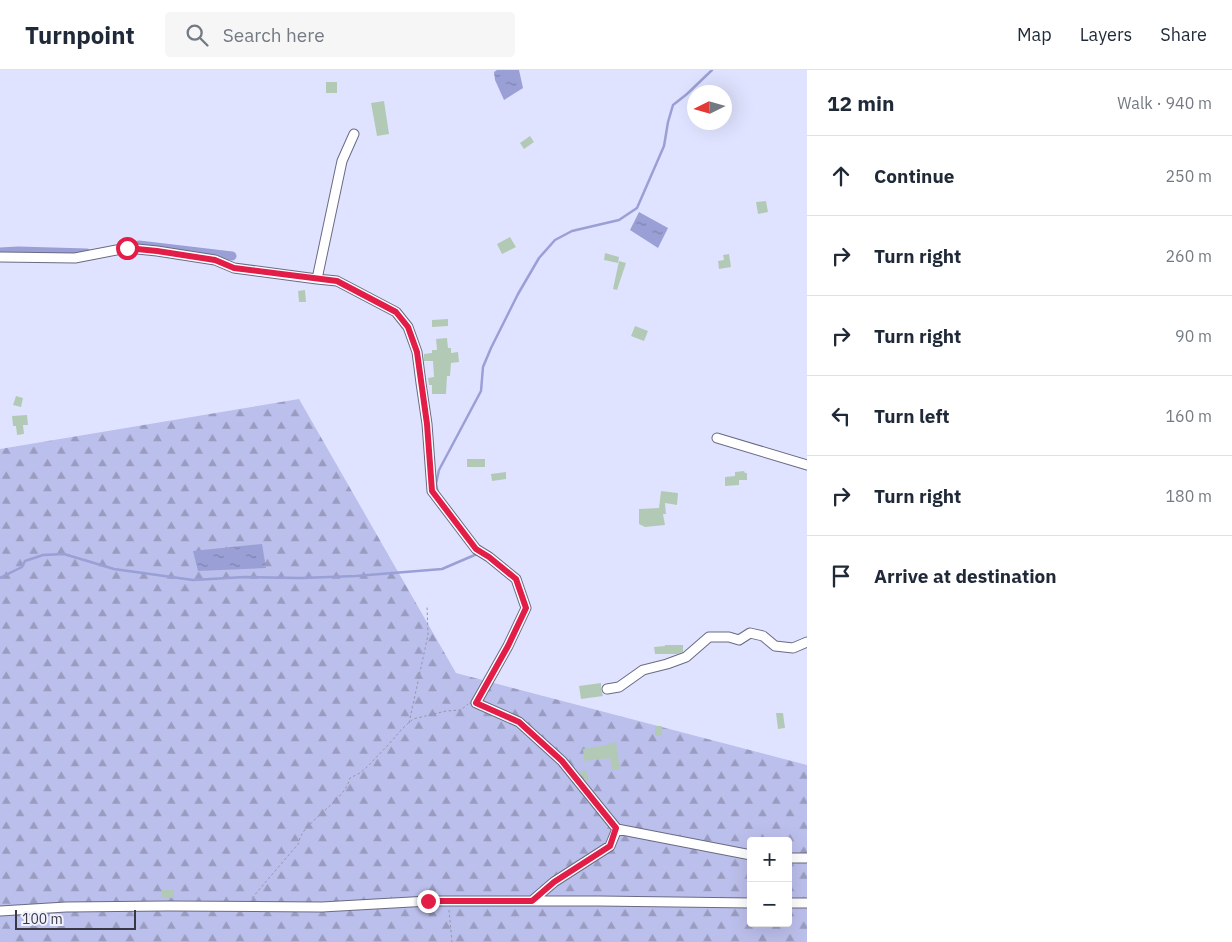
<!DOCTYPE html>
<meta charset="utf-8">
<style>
body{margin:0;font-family:"IBM Plex Sans",sans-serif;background:#f6f6f7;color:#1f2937}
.controls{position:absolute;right:15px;bottom:15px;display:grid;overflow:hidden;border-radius:5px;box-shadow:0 5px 20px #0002}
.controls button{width:45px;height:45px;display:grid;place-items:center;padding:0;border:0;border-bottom:1px solid #e0e1e3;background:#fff;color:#1f2937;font:25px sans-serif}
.compass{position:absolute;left:687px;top:15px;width:45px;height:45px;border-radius:50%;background:#fff;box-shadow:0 5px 20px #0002;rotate:265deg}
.scale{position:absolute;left:15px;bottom:12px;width:121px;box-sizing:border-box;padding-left:5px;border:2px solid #373843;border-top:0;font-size:14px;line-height:18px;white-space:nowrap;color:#373843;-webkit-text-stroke:4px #f0f1fd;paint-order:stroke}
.stop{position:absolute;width:15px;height:15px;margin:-11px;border:4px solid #e11d48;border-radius:50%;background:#fff}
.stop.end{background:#e11d48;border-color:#fff;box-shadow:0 1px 5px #0008}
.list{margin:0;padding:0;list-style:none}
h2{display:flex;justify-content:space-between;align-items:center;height:65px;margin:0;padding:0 20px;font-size:21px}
h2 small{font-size:16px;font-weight:400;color:#747a83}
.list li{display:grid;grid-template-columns:32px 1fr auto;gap:15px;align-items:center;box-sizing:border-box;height:80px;padding:0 20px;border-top:1px solid #e0e1e3}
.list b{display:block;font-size:19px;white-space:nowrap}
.list em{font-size:16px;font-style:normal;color:#747a83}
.icon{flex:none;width:28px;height:28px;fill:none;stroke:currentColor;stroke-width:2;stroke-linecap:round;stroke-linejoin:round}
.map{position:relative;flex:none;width:807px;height:872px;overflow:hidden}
header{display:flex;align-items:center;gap:30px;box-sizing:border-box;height:70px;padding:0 25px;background:#fff;border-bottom:1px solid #e0e1e3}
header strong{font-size:24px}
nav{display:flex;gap:28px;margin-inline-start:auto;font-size:18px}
.search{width:350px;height:45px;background:#f6f6f7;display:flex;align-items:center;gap:12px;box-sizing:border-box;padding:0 18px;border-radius:5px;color:#747a83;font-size:19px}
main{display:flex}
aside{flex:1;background:#fff}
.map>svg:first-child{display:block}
.forest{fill:url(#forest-firs);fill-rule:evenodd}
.water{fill:url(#water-ripples)}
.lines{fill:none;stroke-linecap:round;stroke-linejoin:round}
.stream{stroke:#9a9fd6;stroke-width:2.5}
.canal{stroke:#9a9fd6;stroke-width:9}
.building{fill:#b2cab5}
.street-casing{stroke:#696b84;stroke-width:11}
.path{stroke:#9496ab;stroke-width:1;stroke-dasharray:2.5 2.5;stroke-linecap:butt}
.street{stroke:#fff;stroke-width:9}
.route{stroke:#e11d48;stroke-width:6}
</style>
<header>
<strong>Turnpoint</strong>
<div class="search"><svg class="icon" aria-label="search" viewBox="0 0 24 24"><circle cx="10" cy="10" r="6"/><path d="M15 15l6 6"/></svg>Search here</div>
<nav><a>Map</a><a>Layers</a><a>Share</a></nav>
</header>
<main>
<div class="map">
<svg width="807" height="872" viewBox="0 0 807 872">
<defs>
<pattern id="forest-firs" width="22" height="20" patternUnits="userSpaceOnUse" patternTransform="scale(1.25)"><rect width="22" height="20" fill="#bbbfeb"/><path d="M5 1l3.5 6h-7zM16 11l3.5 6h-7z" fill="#999cc0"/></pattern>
<pattern id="water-ripples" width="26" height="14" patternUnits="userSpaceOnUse" patternTransform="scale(1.25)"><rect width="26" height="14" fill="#9a9fd6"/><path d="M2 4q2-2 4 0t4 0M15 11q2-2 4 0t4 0" fill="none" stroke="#7e83af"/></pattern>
</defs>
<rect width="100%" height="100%" fill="#e0e3ff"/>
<!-- forest -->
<path class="forest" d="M 299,329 L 456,603 L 807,695 L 807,872 L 0,872 L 0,379 ZM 751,771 L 788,771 L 788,853 L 751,853 Z"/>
<!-- water -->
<path class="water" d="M 497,0 L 519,0 L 523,18 L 504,30 L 495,10 L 494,2 Z
M 639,142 L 668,158 L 658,178 L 630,160 Z
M 262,474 L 266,498 L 198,501 L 193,481 Z"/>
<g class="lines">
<!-- stream -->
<path class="stream" d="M 438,423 L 436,414 L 439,400 L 481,321 L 483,297 L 491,278 L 518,224 L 539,188 L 555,170 L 572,161 L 619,150 L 637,138 L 664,76 L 668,52 L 673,35 L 687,24 L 712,0
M 0,508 L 22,497 L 25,491 L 43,485 L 64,484 L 114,499 L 193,510 L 245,507 L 302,508 L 356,506 L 442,499 L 477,484"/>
<!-- canal -->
<path class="canal" d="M 139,175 L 232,186
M 0,182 L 18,181 L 87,183"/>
</g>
<!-- building -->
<path class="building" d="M 326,12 L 337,12 L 337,23 L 326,23 Z
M 384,31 L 389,64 L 377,66 L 371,33 Z
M 530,66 L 534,72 L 524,79 L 520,73 Z
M 766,131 L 768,142 L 758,144 L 756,132 Z
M 510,167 L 516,177 L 502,184 L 497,174 Z
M 605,183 L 619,187 L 618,193 L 604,190 Z
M 729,184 L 731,197 L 719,199 L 718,191 L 724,190 L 723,185 Z
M 619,191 L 626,193 L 617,220 L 613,219 Z
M 305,220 L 306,232 L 299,232 L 298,221 Z
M 448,249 L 448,256 L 432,257 L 432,250 Z
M 635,256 L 648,261 L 644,271 L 631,266 Z
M 447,268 L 448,278 L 451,278 L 451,283 L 458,282 L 459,292 L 451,293 L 450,306 L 447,306 L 446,324 L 432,324 L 432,315 L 429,315 L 428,308 L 434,307 L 433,291 L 424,291 L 424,284 L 432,283 L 432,280 L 437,280 L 436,269 Z
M 16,326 L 23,328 L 21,337 L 13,335 Z
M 27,345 L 28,355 L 23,355 L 24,364 L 17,365 L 16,356 L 13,356 L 12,346 Z
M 467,389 L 485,389 L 485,397 L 467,397 Z
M 744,401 L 745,403 L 747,403 L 747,410 L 739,410 L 739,415 L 725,416 L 725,407 L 735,406 L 735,402 Z
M 506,402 L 506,409 L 492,411 L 491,404 Z
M 661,421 L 678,423 L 677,435 L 665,433 L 666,444 L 663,444 L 665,455 L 645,457 L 639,454 L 639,439 L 659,438 Z
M 665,575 L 683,575 L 683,582 L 677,584 L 655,584 L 654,577 L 665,576 Z
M 601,613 L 601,620 L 603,626 L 581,629 L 579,616 Z
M 776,643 L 783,643 L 785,658 L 778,659 Z
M 655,656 L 662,656 L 662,665 L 655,666 Z
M 616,672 L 620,699 L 612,700 L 610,688 L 584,691 L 583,679 L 607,675 L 607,674 Z
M 586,700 L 589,710 L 586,711 L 579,702 Z
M 162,820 L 174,820 L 174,828 L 162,828 Z"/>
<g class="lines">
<defs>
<path id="street" d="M 354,64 L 342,91 L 317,209 L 337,211 L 396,242 L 408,257 L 417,282 L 421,313 L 427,354 L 432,421 L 476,479 L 489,487 L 516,509 L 526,538 L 508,576 L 476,633 L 519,652 L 562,691 L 617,759
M 0,187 L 75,188 L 127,178 L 157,181 L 215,190 L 234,198 L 317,209
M 717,368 L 807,395
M 607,619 L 619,617 L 643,600 L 667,594 L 686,587 L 709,567 L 729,567 L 739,570 L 750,563 L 763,566 L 775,576 L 793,578 L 807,572
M 788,788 L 807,788
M 532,831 L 554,812 L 610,776 L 617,759 L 751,785
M 788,833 L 807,833
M 0,841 L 66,837 L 168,836 L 322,837 L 429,831 L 599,831 L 751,833"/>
</defs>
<!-- street casing -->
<use href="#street" class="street-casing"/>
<!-- path -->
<path class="path" d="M 409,653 L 428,565 L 427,535
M 252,828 L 299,773 C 299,754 345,732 350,708 L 360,703 L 367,697 L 389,674 L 402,659 L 413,649 L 446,641 L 461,640 L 468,634
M 449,840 L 452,872"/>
<!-- street -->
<use href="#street" class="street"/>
</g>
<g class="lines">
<!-- route -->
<path class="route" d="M 127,178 L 157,181 L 215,190 L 234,198 L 337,211 L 396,242 L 408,257 L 417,282 L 427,354 L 432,421 L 476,479 L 489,487 L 516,509 L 526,538 L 508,576 L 476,633 L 519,652 L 562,691 L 616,758 L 610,776 L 554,812 L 532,831 L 428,831"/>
</g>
</svg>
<div class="controls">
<button>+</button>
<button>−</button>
</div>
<svg class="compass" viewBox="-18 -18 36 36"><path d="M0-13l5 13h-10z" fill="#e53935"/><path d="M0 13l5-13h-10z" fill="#747a83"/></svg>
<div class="scale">100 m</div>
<div class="stop" style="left:127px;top:178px"></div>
<div class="stop end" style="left:428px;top:831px"></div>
</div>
<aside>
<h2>12 min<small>Walk · 940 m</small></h2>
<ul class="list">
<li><svg class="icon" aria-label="ahead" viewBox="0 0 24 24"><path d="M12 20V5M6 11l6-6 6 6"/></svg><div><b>Continue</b></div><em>250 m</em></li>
<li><svg class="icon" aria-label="right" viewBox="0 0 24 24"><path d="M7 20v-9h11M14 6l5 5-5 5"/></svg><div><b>Turn right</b></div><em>260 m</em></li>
<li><svg class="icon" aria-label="right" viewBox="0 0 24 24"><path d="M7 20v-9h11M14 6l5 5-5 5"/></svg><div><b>Turn right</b></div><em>90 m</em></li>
<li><svg class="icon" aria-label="left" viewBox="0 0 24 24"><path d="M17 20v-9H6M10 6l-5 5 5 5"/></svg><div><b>Turn left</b></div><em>160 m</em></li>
<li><svg class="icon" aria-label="right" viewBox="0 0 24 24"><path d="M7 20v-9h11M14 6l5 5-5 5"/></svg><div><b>Turn right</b></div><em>180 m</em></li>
<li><svg class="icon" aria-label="arrive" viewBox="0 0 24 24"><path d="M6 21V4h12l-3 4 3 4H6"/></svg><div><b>Arrive at destination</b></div></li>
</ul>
</aside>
</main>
